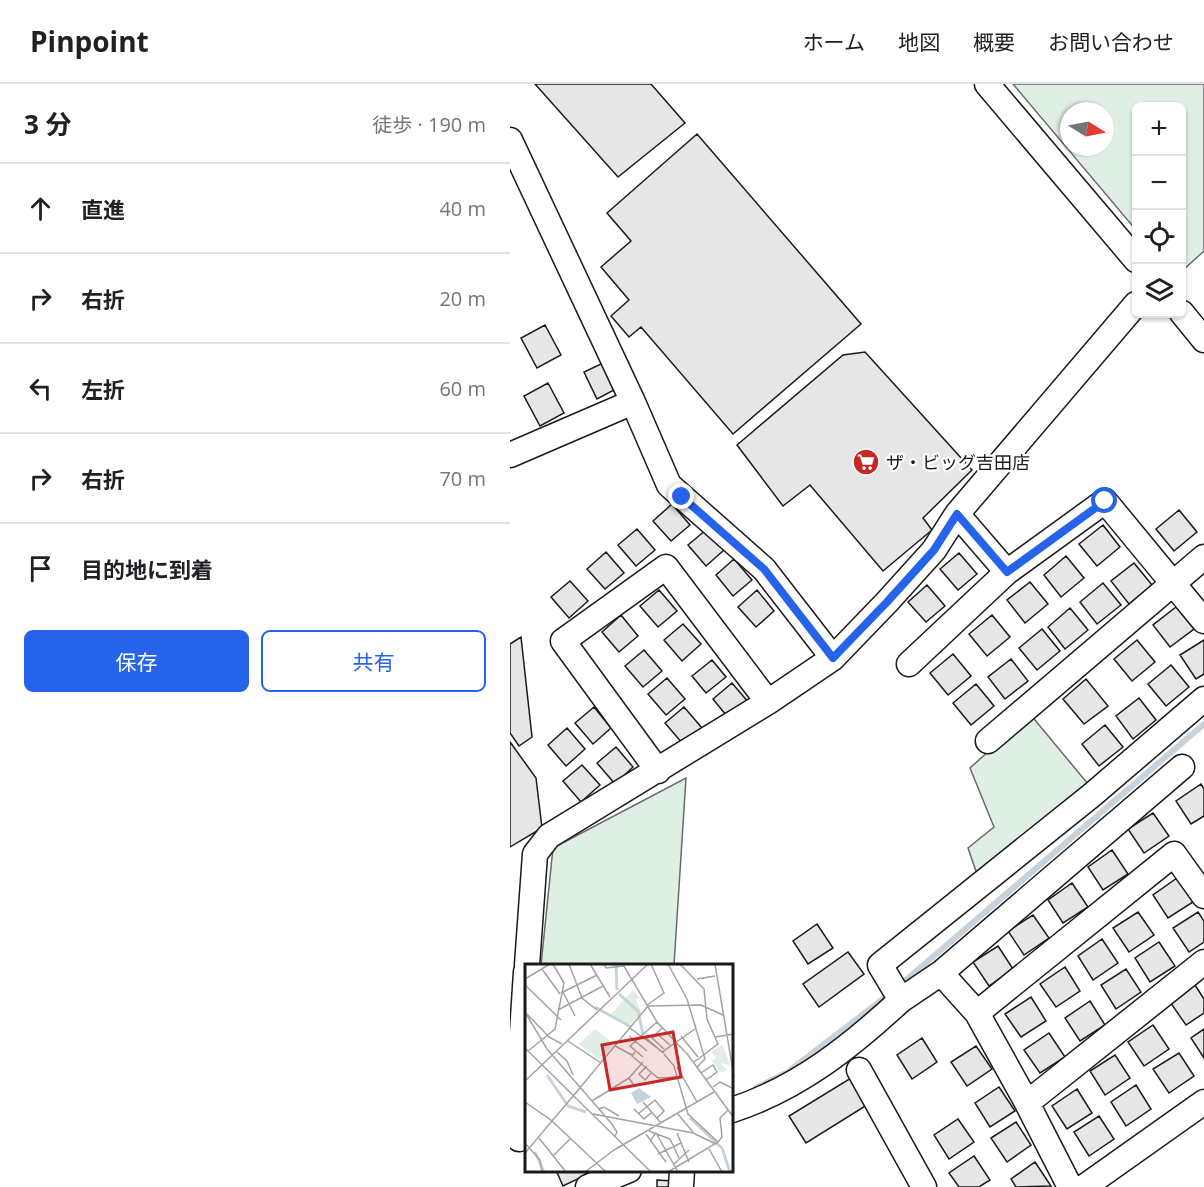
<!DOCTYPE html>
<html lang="ja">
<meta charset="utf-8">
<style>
body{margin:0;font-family:"Open Sans","Noto Sans JP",sans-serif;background:#f2f2f2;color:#202124}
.controls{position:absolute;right:18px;top:18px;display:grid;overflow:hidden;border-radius:9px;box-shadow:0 2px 4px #0004}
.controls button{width:54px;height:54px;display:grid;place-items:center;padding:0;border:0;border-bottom:2px solid #e0e0e0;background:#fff;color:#202124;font:30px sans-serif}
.compass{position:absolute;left:550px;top:18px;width:54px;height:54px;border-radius:50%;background:#fff;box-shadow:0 2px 4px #0004;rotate:100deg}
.stop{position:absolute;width:18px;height:18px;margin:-14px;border:4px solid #2563eb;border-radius:50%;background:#fff}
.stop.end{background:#2563eb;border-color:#fff;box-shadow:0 2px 6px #0008}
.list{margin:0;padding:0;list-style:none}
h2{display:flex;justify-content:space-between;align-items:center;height:78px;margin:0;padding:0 24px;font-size:26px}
h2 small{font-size:20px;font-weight:400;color:#757577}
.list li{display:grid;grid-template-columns:39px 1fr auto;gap:18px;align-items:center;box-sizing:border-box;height:90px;padding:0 24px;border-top:2px solid #e0e0e0}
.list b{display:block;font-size:22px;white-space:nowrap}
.list em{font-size:20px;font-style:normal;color:#757577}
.actions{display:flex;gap:12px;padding:18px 24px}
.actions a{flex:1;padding:14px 0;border:2px solid #2563eb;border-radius:9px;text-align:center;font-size:21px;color:#2563eb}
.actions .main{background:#2563eb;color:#fff}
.icon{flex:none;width:33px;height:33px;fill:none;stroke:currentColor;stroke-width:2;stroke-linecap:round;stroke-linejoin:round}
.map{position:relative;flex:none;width:694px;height:1103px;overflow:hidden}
header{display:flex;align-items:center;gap:36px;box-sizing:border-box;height:84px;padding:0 30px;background:#fff;border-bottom:2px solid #e0e0e0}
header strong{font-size:28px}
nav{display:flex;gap:33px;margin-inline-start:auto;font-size:21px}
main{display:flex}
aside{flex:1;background:#fff}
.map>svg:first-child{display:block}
.green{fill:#e0efe3;stroke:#6a6a6a;stroke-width:1.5;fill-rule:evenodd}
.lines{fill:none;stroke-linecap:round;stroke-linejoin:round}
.stream{stroke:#c6d2dc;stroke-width:6}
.building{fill:#e6e6e6;stroke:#1a1a1a;stroke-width:1.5}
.minor-casing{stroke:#1a1a1a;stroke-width:27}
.minor{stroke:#fff;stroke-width:24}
.route{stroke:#2563eb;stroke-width:8}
.labels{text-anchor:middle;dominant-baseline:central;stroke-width:4.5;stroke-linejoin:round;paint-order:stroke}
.poi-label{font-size:18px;fill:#1a1a1a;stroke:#fff;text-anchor:start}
.inset-river{fill:none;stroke:#c6d2dc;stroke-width:3}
.inset-road{fill:none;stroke:#a3a3a3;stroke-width:1.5}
.view{fill:#c62828;fill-opacity:0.15;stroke:#c62828;stroke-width:3}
.inset-edge{fill:none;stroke:#1a1a1a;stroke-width:3}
</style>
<header>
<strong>Pinpoint</strong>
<nav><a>ホーム</a><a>地図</a><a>概要</a><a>お問い合わせ</a></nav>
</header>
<main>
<aside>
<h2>3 分<small>徒歩 · 190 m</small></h2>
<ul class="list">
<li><svg class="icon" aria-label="ahead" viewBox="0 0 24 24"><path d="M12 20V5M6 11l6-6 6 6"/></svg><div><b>直進</b></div><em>40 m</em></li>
<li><svg class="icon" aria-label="right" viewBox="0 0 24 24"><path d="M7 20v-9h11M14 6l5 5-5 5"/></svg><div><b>右折</b></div><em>20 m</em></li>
<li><svg class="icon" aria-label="left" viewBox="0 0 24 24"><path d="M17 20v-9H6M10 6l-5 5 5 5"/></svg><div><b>左折</b></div><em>60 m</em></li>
<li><svg class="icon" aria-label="right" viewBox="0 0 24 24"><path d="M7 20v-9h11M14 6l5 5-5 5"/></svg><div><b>右折</b></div><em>70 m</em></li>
<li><svg class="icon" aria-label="arrive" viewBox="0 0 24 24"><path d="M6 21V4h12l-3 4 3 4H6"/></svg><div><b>目的地に到着</b></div></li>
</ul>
<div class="actions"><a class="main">保存</a><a>共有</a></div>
</aside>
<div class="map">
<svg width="694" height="1103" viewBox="0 0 694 1103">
<rect width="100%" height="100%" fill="#fff"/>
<!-- green -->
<path class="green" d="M 503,0 L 694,0 L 694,167 L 672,187 L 672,22 L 626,22 L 626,146 ZM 559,27 L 595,27 L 595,63 L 559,63 Z
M 520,630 L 578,700 L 468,793 L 458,764 L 484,743 L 460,684 Z
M 176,694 L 164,881 L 31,881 L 43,764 Z"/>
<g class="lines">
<!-- stream -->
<path class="stream" d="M 389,902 L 694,640
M 246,1004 L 278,988 L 382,908"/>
</g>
<!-- building -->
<path class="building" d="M 25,0 L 141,0 L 175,39 L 108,93 Z
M 187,50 L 351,240 L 223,350 L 131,243 L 119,253 L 101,232 L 119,216 L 91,183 L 121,157 L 97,129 Z
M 35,241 L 51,271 L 27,284 L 11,254 Z
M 355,268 L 462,386 L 413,434 L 422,446 L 373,487 L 300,401 L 273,422 L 227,361 L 333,271 Z
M 93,279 L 106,305 L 87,315 L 74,288 Z
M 38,299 L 54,329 L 30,342 L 14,312 Z
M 162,420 L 180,441 L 161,457 L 143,437 Z
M 669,426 L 687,448 L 664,467 L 646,445 Z
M 593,441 L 610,463 L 587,482 L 569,460 Z
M 127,445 L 145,466 L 126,482 L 108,461 Z
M 197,445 L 214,466 L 196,482 L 178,461 Z
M 96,468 L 114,489 L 95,505 L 77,485 Z
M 449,469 L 467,490 L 448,506 L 430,485 Z
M 556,472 L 574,494 L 551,513 L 534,491 Z
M 224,475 L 242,496 L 223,512 L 206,491 Z
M 624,479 L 642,501 L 619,520 L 601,497 Z
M 60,497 L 78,517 L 59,534 L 41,513 Z
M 520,498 L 538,520 L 515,539 L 497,516 Z
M 593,499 L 611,521 L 587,540 L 570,518 Z
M 417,501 L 435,522 L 416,538 L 398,518 Z
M 149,506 L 167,527 L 148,543 L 130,522 Z
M 247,506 L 264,527 L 246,543 L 228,523 Z
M 666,523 L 684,545 L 660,563 L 643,541 Z
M 560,524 L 578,546 L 555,565 L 538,543 Z
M 111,531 L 128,552 L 109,568 L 92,548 Z
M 482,531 L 500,553 L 477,572 L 459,550 Z
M 173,540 L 191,560 L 172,577 L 154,556 Z
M 532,545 L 550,567 L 527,586 L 509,564 Z
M 11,553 L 22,653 L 9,662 L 0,649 L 0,560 Z
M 627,556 L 645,578 L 622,597 L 604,575 Z
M 694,556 L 694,590 L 686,595 L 670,571 Z
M 134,566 L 152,587 L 133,603 L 115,582 Z
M 443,570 L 461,592 L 438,611 L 420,589 Z
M 501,575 L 518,597 L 495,615 L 478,593 Z
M 202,576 L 216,593 L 196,609 L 182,592 Z
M 661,581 L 679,603 L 656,622 L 638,600 Z
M 157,594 L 175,615 L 156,631 L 138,610 Z
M 576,595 L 598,622 L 574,640 L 553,615 Z
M 222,599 L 239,619 L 220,636 L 203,615 Z
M 466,600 L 484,622 L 461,641 L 443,619 Z
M 629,614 L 646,636 L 623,655 L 606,632 Z
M 84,623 L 101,644 L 83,660 L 65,639 Z
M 174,623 L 192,644 L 173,660 L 155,639 Z
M 595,641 L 613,663 L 589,682 L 572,660 Z
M 57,644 L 75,665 L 56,682 L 38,661 Z
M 0,658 L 26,694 L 32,744 L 0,763 Z
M 106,663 L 123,683 L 105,700 L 87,679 Z
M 72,681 L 90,701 L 71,718 L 53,697 Z
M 691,700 L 694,705 L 694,732 L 681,740 L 666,717 Z
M 643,729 L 659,752 L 634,769 L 618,745 Z
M 602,766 L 618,790 L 593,806 L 578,783 Z
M 667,794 L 683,818 L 658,834 L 643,811 Z
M 562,799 L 578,823 L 553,839 L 538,816 Z
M 628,828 L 644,851 L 619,868 L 603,844 Z
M 688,828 L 694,837 L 694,858 L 679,868 L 663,844 Z
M 523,831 L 539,854 L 514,871 L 498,847 Z
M 307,840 L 323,864 L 298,880 L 283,857 Z
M 592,855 L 608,879 L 583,896 L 568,872 Z
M 649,858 L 665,882 L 640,898 L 625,874 Z
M 488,862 L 503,885 L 479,902 L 463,878 Z
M 338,868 L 354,890 L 309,923 L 293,900 Z
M 555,883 L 570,907 L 546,923 L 530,900 Z
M 616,885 L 631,908 L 606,925 L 591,901 Z
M 685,901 L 694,915 L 694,929 L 676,941 L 660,918 Z
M 521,913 L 536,937 L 511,953 L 495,930 Z
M 580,917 L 595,941 L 570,957 L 555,934 Z
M 643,941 L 659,965 L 634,982 L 618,958 Z
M 694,945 L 694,974 L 681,954 Z
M 539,949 L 555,973 L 530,989 L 514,966 Z
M 412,954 L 427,978 L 402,995 L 387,971 Z
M 466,962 L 482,985 L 457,1002 L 441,978 Z
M 669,969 L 684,992 L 659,1009 L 643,985 Z
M 605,971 L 620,994 L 595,1011 L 580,987 Z
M 341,994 L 357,1021 L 296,1059 L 279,1032 Z
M 626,1001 L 641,1025 L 616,1042 L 601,1018 Z
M 489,1003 L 505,1027 L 480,1043 L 465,1019 Z
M 567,1005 L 582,1029 L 557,1045 L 542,1022 Z
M 589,1032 L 604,1055 L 579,1072 L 564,1048 Z
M 448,1035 L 464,1058 L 439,1075 L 424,1051 Z
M 506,1038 L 521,1061 L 497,1078 L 481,1054 Z
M 464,1072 L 480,1096 L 469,1103 L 449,1103 L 439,1089 Z
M 525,1078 L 541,1102 L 506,1103 L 501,1095 Z
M 46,1086 L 74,1086 L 76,1091 L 53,1102 Z
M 147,1096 L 163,1097 L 162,1103 L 147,1103 Z"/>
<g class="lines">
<defs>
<path id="minor" d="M 477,0 L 626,176
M 0,56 L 123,318
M 672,229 L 694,256
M 0,371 L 123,318 L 159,401 L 254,485 L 323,574
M 447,430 L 626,220
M 399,580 L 497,488 L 595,417 L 694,537
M 478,657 L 694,473
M 148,687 L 53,557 L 156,483 L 258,618
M 17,881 L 25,770 L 39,752 L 258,618 L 323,574 L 377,518 L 424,466 L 447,430 L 497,488
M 431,889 L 391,916 L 370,881 L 582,711 L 694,615
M 467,929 L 664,770 L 694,812
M 349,986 L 414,1103
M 517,1019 L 694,878
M 222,1026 C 289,1004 340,963 391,916
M 9,1055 L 7,1026 L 16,888
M 78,1103 L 119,1086
M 171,1103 L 172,1086
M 560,1103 L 517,1019 L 467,929 L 431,889 L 672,683
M 574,1103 L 694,1018"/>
</defs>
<!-- minor casing -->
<use href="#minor" class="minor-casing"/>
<!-- minor -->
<use href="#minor" class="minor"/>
</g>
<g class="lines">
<!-- route -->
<path class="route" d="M 172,413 L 254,485 L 323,574 L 377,518 L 424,466 L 447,430 L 497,488 L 595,417"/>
</g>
<!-- icons -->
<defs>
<symbol id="supermarket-disc" viewBox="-11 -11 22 22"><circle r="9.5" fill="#c62828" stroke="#fff"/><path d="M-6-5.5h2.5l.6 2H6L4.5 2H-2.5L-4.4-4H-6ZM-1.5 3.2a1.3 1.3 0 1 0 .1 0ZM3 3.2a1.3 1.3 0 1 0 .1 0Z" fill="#fff"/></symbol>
</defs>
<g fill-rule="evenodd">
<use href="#supermarket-disc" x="341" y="363" width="30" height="30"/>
</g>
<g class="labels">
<!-- poi labels -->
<g class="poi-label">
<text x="376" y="378">ザ・ビッグ吉田店</text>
</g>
</g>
<!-- overview -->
<g transform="translate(15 880)">
<rect width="208" height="208" fill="#fff"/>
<path d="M 108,26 L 115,34 L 111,36 L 116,48 L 105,61 L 86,50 ZM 70,65 L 89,80 L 76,97 L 54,80 ZM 198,81 L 205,101 L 195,99 L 202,106 L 195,109 L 187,97 L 191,94 L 186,87 Z" fill="#e0efe3"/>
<path d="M 114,124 L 126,133 L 112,140 L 106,129 Z" fill="#c6d2dc"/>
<path class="inset-river" d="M 91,0 L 92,26M 94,30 L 113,47 L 118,70M 70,43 L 106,63M 22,111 L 43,142 L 61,148M 165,154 L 197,184 L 205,208M 10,188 L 19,208"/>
<path class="inset-road" d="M 44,0 L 57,34 L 72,46M 65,0 L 85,33M 79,0 L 81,4 L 99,2 L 132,58 L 163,91 L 209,154M 143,0 L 162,35 L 180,95 L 172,103M 155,0 L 179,25 L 182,55 L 193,80 L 169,98M 190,0 L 209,113M 17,5 L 35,30M 0,15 L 25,0M 172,15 L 190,12M 0,21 L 36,56M 38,28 L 50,52M 36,29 L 72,11M 122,41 L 139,29 L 126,0M 33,46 L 78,22M 0,48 L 22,85 L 86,159 L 92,168 L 90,172M 2,50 L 24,73 L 37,80M 105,64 L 139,89M 137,64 L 127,74 L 139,85M 131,69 L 145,81M 104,72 L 122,87M 156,72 L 173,93M 190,73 L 209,70M 121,74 L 137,88 L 170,65M 43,77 L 76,99M 90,82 L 107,91M 0,84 L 126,208M 3,87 L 30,65 L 39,19 L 28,0M 32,88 L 42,97 L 48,111M 110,88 L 107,92 L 133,114 L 153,113M 139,90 L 149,102 L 163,150 L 193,178M 118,93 L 105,82 L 132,58M 122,102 L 114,110 L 120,116 L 127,108M 152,103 L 172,138M 176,109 L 188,101 L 192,108 L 181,116M 0,117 L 123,0M 110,123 L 104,114 L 118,98M 188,123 L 195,118 L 209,125M 49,131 L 123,42 L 176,41 L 198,51M 49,131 L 27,157 L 81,208M 67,137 L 104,114M 0,138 L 27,157 L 0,189M 118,138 L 136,159M 74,145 L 79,143 L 94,152M 109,145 L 119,155 L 127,148M 152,149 L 168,168M 68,150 L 168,169 L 191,180M 113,150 L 130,136 L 139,147 L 132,154M 124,167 L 145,175 L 154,194M 152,169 L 164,198M 121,170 L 141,198M 14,174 L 41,208M 125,177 L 131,169 L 153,208M 0,179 L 15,196 L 17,208M 184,185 L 197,208M 133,190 L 156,179M 28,192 L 45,175M 149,200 L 164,186M 60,208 L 89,186 L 189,128M 143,208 L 193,178 L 197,173 L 195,154 L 203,146"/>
<path class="view" d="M 148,68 L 156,113 L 85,126 L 77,81 Z"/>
<rect width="208" height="208" class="inset-edge"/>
</g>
</svg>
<div class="controls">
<button>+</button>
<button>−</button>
<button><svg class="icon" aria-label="locate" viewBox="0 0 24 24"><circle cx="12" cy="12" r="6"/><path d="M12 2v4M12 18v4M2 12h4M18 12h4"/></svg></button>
<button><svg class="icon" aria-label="layers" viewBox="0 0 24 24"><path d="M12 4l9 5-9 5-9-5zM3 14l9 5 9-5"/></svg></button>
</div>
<svg class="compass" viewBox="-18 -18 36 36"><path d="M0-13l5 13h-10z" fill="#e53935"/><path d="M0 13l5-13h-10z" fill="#757577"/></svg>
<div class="stop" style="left:595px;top:417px"></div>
<div class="stop end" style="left:172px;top:413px"></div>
</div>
</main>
